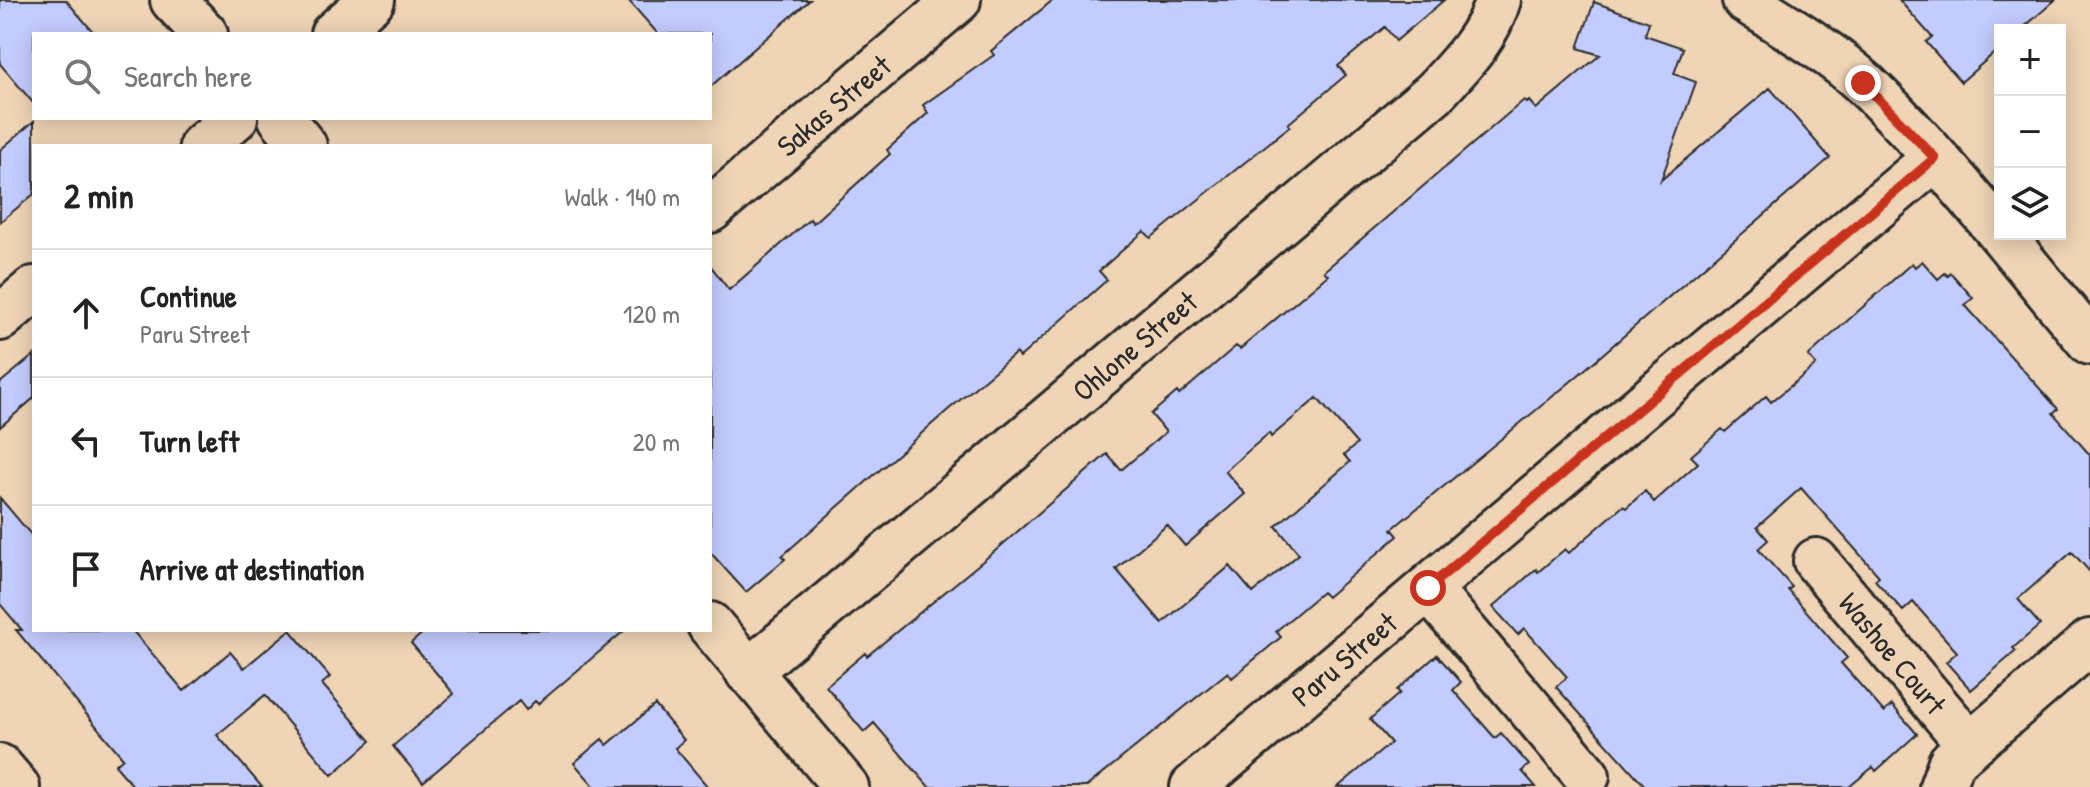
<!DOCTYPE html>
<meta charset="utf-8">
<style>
body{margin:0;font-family:"Patrick Hand",sans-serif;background:#f6f6f6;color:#222}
.controls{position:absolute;right:24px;top:24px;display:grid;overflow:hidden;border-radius:0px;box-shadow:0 4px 20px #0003}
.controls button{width:72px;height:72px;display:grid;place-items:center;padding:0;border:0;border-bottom:2px solid #e0e0e0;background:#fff;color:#222;font:40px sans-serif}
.stop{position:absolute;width:24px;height:24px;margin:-18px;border:6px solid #c8321e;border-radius:50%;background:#fff}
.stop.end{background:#c8321e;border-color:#fff;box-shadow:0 2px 8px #0008}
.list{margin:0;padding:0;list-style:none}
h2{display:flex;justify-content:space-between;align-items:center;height:104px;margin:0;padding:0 32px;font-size:34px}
h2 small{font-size:26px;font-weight:400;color:#767676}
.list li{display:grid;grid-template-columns:52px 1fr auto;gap:24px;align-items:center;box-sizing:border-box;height:128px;padding:0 32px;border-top:2px solid #e0e0e0}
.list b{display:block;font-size:30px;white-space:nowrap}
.list p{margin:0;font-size:26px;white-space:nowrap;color:#767676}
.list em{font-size:26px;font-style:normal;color:#767676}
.icon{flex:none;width:44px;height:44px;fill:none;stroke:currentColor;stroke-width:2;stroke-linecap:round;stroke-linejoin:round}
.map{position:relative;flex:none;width:2090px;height:787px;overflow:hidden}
.search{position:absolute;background:#fff;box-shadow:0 4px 20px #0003;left:32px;top:32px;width:680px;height:88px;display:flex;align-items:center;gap:20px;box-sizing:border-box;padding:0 28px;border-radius:0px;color:#767676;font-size:30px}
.panel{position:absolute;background:#fff;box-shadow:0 4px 20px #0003;left:32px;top:144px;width:680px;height:488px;border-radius:0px}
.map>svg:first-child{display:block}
.building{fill:#c3ccfe;stroke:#2b2b2b;stroke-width:2;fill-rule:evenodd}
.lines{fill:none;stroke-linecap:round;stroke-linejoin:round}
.minor-casing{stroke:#2b2b2b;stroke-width:50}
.tertiary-casing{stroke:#2b2b2b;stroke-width:50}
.minor{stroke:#efd4b6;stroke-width:44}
.tertiary{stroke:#efd4b6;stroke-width:44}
.route{stroke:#c8321e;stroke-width:10}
.labels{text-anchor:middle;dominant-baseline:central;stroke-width:6;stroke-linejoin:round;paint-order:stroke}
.street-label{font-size:30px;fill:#2b2b2b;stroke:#efd4b6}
</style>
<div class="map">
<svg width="2090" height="787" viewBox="0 0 2090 787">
<rect width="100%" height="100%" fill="#efd4b6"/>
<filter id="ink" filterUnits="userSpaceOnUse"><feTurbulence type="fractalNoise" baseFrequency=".0125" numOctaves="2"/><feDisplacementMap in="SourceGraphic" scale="16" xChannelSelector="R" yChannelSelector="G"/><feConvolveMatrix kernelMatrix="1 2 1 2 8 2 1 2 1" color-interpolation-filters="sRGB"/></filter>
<g filter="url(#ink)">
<!-- building -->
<path class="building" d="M 0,0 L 66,0 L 95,34 L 34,34 L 34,104 L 0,64 Z
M 628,0 L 810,0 L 710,87 L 710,34 L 658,34 Z
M 1053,0 L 1444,0 L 1396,41 L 1385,27 L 1338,66 L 1346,75 L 1288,124 L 1290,126 L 1151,238 L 1144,231 L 1099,271 L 1107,280 L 1019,358 L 1016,353 L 948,410 L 782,556 L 785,559 L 746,592 L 710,552 L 710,265 L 729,290 L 810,219 L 813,223 L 890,154 L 887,150 L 928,113 L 923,105 L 994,55 L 991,51 Z
M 1899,0 L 2055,0 L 2021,30 L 2000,30 L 2000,48 L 1961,82 L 1926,42 L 1932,37 Z
M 1594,2 L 1649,22 L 1645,35 L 1683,48 L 1674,74 L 1696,82 L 1661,180 L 1770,88 L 1830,158 L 1575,378 L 1392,529 L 1398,536 L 1327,597 L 1322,592 L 1276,631 L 1281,637 L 1232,678 L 1228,672 L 1086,787 L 929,787 L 874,723 L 864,732 L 826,686 L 865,653 L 867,656 L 995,551 L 1107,454 L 1121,470 L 1166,432 L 1151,414 L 1177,392 L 1179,395 L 1236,346 L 1240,349 L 1328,275 L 1324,271 L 1524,100 L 1527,103 L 1529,101 L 1536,109 L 1600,55 L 1578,48 ZM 1317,398 L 1357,444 L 1344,455 L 1350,462 L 1276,526 L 1299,554 L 1253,593 L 1230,566 L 1162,623 L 1116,569 L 1167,525 L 1185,546 L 1245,494 L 1225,471 L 1269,433 L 1271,437 Z
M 34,121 L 34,194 L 0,222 L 0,150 Z
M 1922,261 L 1938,279 L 1945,273 L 1948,276 L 1951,273 L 1973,298 L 1965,305 L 2058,409 L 2053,413 L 2090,455 L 2090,572 L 2072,552 L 2018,599 L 2040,625 L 2013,648 L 2016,651 L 1971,690 L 1946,662 L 1957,652 L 1913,602 L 1903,611 L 1875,580 L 1879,576 L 1801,488 L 1757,527 L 1768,540 L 1758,549 L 1792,587 L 1788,590 L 1847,658 L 1841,663 L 1884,712 L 1892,705 L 1917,734 L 1876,771 L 1873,767 L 1849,787 L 1646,787 L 1556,687 L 1567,677 L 1524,628 L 1518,635 L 1493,607 L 1536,569 L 1538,572 L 1565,549 L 1569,553 L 1623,506 L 1626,508 L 1645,491 L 1654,502 L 1698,463 L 1691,456 L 1722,429 L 1725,432 L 1766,396 L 1771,402 L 1816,365 L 1808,356 L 1912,263 L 1915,267 Z
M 34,355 L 34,398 L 0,427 L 0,383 Z
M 0,498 L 34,538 L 34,630 L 132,630 L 184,691 L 230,652 L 244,668 L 290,630 L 330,677 L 322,684 L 371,741 L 332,775 L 265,695 L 217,735 L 262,787 L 134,787 L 115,765 L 123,758 L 16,630 L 22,630 L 0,604 Z
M 426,630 L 625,630 L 538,704 L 535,701 L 526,710 L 519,701 L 423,782 L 393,746 L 454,694 L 411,643 Z
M 1437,655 L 1461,682 L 1453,690 L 1495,738 L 1501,733 L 1529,765 L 1522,771 L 1536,787 L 1338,787 L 1391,743 L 1370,719 L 1400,693 L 1397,690 Z
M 655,705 L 684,740 L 675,748 L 708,787 L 595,787 L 574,763 L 602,739 L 607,745 Z"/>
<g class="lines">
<defs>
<g id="minor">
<path d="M 1745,0 C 1786,26 1829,51 1865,84 C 1947,163 2017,255 2090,342"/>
<path d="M 333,34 L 372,0"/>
<path d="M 202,146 L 235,118"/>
<path id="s1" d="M 710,210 L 958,0"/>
<path d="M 0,318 L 34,289"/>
<path id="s2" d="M 1816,561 L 1969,744"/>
<path d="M 1428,588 L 1587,776"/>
<path id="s3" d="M 748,672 L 1435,92 C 1461,64 1487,38 1498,0"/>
<path d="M 0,767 L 17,787"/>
<path id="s4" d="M 1193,787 L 1935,158"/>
<path d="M 1942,787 L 1951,762 L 2090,642"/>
</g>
<path id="tertiary" d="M 173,0 L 205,34
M 281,118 L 304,146
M 710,625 L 846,787"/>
</defs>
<!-- minor casing -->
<use href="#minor" class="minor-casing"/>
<!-- tertiary casing -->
<use href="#tertiary" class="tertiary-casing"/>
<!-- minor -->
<use href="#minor" class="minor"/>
<!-- tertiary -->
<use href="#tertiary" class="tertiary"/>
</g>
</g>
<g class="lines" filter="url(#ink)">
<!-- route -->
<path class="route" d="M 1428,588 L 1935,158 L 1863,83"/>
</g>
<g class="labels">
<!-- street labels -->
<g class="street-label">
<text stroke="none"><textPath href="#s1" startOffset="162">Sakas Street</textPath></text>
<text stroke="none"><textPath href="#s3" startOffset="506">Ohlone Street</textPath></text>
<text stroke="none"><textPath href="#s2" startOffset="120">Washoe Court</textPath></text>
<text stroke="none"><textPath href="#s4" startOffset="198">Paru Street</textPath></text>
</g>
</g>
</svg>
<div class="controls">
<button>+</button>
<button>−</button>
<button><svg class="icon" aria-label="layers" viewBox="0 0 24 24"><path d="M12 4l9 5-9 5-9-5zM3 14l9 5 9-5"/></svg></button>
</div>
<div class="stop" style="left:1428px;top:588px"></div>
<div class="stop end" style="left:1863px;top:83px"></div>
<div class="search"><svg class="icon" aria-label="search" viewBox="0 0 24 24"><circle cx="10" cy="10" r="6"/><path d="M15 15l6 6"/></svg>Search here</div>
<section class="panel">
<h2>2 min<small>Walk · 140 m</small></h2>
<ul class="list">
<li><svg class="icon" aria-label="ahead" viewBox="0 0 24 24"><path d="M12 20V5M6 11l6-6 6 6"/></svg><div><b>Continue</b><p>Paru Street</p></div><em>120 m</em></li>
<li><svg class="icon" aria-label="left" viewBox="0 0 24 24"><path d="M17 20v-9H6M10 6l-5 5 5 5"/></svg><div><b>Turn left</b></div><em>20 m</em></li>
<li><svg class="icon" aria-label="arrive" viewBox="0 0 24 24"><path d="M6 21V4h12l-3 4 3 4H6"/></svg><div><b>Arrive at destination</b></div></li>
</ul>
</section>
</div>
